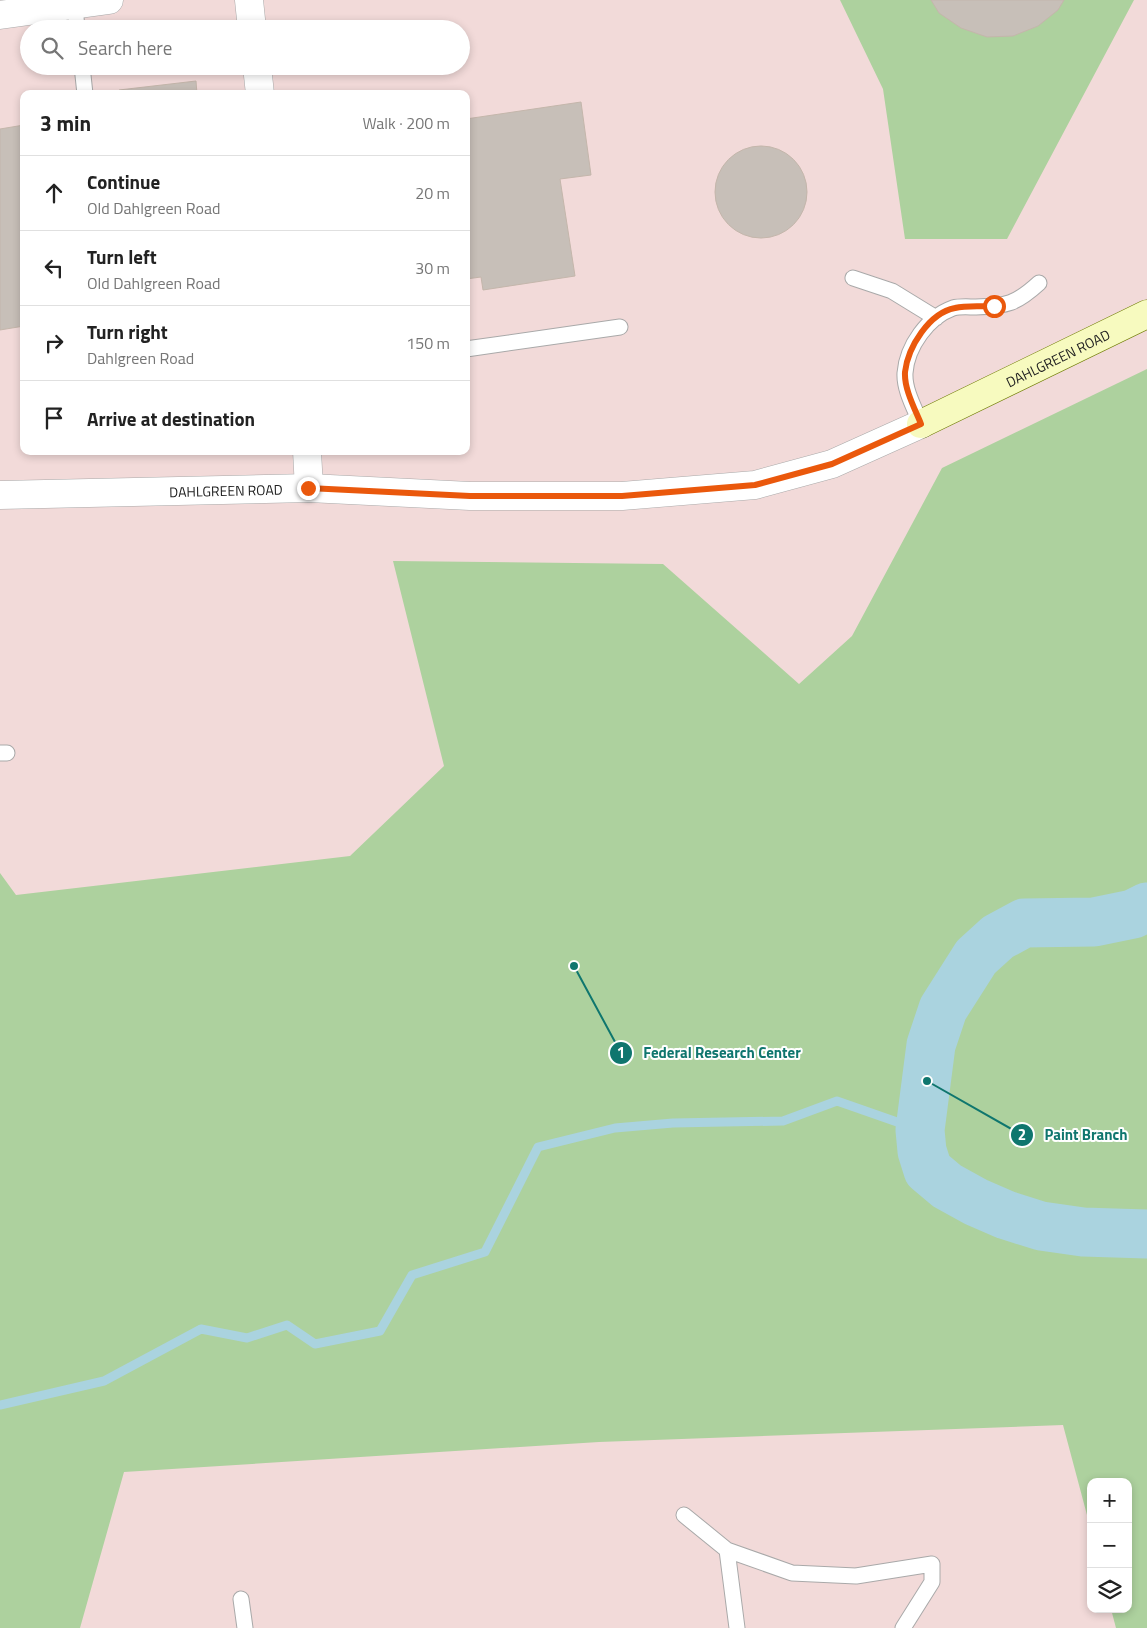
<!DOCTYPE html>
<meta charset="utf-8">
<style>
body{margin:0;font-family:"Titillium Web",sans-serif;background:#f2f2f2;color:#222}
.controls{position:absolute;right:15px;bottom:15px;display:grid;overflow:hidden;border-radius:10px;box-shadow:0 2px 8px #0003}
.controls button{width:45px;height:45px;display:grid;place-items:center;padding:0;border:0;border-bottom:1px solid #e0e0e0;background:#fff;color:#222;font:25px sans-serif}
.stop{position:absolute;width:15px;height:15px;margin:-11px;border:4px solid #ea580c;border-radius:50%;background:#fff}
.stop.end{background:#ea580c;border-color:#fff;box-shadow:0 1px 5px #0008}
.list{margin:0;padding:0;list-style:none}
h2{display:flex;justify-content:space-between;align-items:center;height:65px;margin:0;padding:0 20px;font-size:21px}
h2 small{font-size:16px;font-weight:400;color:#767676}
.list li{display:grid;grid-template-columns:32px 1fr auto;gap:15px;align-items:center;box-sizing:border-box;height:75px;padding:0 20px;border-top:1px solid #e0e0e0}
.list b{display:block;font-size:19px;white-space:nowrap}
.list p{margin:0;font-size:16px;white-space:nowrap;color:#767676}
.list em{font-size:16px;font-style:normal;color:#767676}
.icon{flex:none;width:28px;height:28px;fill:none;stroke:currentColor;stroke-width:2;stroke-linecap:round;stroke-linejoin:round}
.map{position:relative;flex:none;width:1147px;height:1628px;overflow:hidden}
.search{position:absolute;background:#fff;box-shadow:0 2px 8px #0003;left:20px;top:20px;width:450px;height:55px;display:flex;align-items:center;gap:12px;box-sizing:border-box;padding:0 18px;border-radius:28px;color:#767676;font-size:19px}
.panel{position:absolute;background:#fff;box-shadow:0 2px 8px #0003;left:20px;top:90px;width:450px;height:365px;border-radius:10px}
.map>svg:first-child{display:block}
.commercial{fill:#f2dad9;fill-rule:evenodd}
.forest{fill:#add19e}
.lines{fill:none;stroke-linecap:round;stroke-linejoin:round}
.stream{stroke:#aad3df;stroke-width:9}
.river{stroke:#aad3df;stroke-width:49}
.building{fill:#c7bfb8;stroke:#c4b6ab}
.lane-casing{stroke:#a9a9a9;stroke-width:17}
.street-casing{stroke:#a9a9a9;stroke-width:29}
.secondary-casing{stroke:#707d05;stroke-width:29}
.lane{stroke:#fff;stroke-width:15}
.street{stroke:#fff;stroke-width:28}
.secondary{stroke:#f7fabf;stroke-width:28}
.route{stroke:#ea580c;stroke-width:6}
.labels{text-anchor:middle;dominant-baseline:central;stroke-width:4;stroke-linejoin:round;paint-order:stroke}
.street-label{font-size:14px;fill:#222;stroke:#fff}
.leader{fill:none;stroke:#0f766e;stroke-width:2}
.callout-dot{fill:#0f766e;stroke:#fff;stroke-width:2}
.mark-label{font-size:15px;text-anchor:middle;font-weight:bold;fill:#fff}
.callout-label{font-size:15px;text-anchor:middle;font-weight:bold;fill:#0f766e;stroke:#fff;stroke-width:4;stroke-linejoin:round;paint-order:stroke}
</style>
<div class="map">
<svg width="1147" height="1628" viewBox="0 0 1147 1628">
<rect width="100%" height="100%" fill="#f2efe9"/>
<!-- commercial -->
<path class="commercial" d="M 0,0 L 1147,0 L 1147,1628 L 0,1628 ZM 29,29 L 461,29 L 461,66 L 29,66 ZM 24,94 L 466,94 L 466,451 L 24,451 ZM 1091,1482 L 1128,1482 L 1128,1609 L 1091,1609 Z"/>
<!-- forest -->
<path class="forest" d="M 840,0 L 1134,0 L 1007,239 L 905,239 L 883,89 Z
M 1147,369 L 1147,1628 L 1116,1628 L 1111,1609 L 1128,1609 L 1128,1482 L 1091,1482 L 1091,1530 L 1063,1425 L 599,1442 L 124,1472 L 80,1628 L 0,1628 L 0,873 L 16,895 L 350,856 L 444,766 L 393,561 L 663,564 L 799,684 L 852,636 L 942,468 Z"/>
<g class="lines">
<!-- stream -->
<path class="stream" d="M 0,1405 L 104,1381 L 201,1329 L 247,1338 L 287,1325 L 315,1344 L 380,1331 L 412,1275 L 485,1252 L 538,1147 L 615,1128 L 673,1123 L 783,1121 L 837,1101 L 920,1130"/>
<!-- river -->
<path class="river" d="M 1147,907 L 1133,914 L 1094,922 L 1024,923 L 998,937 L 976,957 L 943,1009 L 931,1045 L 920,1130 L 922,1151 L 928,1170 L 947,1186 L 976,1202 L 1006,1215 L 1041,1226 L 1083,1232 L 1147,1234"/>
</g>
<!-- building -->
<path class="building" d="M 931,0 L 1064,0 L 1058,10 L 1038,26 L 1013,36 L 987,37 L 961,28 L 939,13 Z
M 196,81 L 197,94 L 119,94 L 119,90 Z
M 581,102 L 591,175 L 560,179 L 575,276 L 483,290 L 481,277 L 466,279 L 466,119 Z
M 24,125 L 24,326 L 0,330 L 0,129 Z
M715 192a46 46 0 1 1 92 0a46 46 0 1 1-92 0Z"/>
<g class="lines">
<defs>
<path id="lane" d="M 75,5 L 77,29
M 82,66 L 85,94
M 853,278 L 892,291 L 936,318
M 466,349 L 620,327
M 921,424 C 915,409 904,390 905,373 C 907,346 928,317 953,308 C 960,306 969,307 976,307 C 1007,306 1016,304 1039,283
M 0,753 L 7,753
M 684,1515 L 727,1550 L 737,1628
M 727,1550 L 792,1573 L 856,1576 L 932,1564 L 932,1582 L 903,1628
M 241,1599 L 245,1628"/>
<g id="street">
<path d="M 249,0 L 252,29"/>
<path d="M 0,15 L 109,0"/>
<path d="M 257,66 L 260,94"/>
<path d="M 307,451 L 309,488"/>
<path id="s1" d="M 0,495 L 309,488 L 470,496 L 622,496 L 755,485 L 832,464 L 921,424"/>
</g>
<g id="secondary">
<path id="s2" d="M 921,424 L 1147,314"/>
</g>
</defs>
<!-- lane casing -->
<use href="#lane" class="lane-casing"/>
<!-- street casing -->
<use href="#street" class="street-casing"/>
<!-- secondary casing -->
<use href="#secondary" class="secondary-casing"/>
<!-- lane -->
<use href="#lane" class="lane"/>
<!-- street -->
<use href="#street" class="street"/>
<!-- secondary -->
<use href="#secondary" class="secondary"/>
</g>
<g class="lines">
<!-- route -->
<path class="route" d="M 308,488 L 470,496 L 622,496 L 755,485 L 832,464 L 921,424 C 915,409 904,389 905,372 C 908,347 929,313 955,308 C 967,305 982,307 994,306"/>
</g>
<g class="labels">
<!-- street labels -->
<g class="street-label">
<text stroke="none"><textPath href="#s2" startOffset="152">DAHLGREEN ROAD</textPath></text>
<text stroke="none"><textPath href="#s1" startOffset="226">DAHLGREEN ROAD</textPath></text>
</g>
</g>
<!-- callouts -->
<path class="leader" d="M574 966L621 1053M927 1081L1022 1135"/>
<g class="callout-dot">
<circle cx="574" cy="966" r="5"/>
<circle cx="927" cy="1081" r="5"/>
<circle cx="621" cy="1053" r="12"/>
<circle cx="1022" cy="1135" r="12"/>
</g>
<g class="mark-label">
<text x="621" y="1058">1</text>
<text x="1022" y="1140">2</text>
</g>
<g class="callout-label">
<text x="722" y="1058">Federal Research Center</text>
<text x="1086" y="1140">Paint Branch</text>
</g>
</svg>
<div class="controls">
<button>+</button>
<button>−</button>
<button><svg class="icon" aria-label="layers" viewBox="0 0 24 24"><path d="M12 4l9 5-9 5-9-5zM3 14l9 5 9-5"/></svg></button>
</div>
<div class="stop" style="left:994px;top:306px"></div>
<div class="stop end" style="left:308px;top:488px"></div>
<div class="search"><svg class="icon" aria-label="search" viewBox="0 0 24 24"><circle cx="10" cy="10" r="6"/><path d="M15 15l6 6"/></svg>Search here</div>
<section class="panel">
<h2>3 min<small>Walk · 200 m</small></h2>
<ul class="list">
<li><svg class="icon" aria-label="ahead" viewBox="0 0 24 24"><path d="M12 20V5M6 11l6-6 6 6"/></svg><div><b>Continue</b><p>Old Dahlgreen Road</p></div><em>20 m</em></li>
<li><svg class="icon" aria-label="left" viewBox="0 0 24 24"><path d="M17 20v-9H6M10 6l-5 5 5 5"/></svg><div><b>Turn left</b><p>Old Dahlgreen Road</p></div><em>30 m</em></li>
<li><svg class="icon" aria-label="right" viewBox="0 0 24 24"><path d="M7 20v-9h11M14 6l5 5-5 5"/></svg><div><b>Turn right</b><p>Dahlgreen Road</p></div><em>150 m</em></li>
<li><svg class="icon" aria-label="arrive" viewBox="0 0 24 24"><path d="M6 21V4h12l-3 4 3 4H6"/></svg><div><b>Arrive at destination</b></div></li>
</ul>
</section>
</div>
